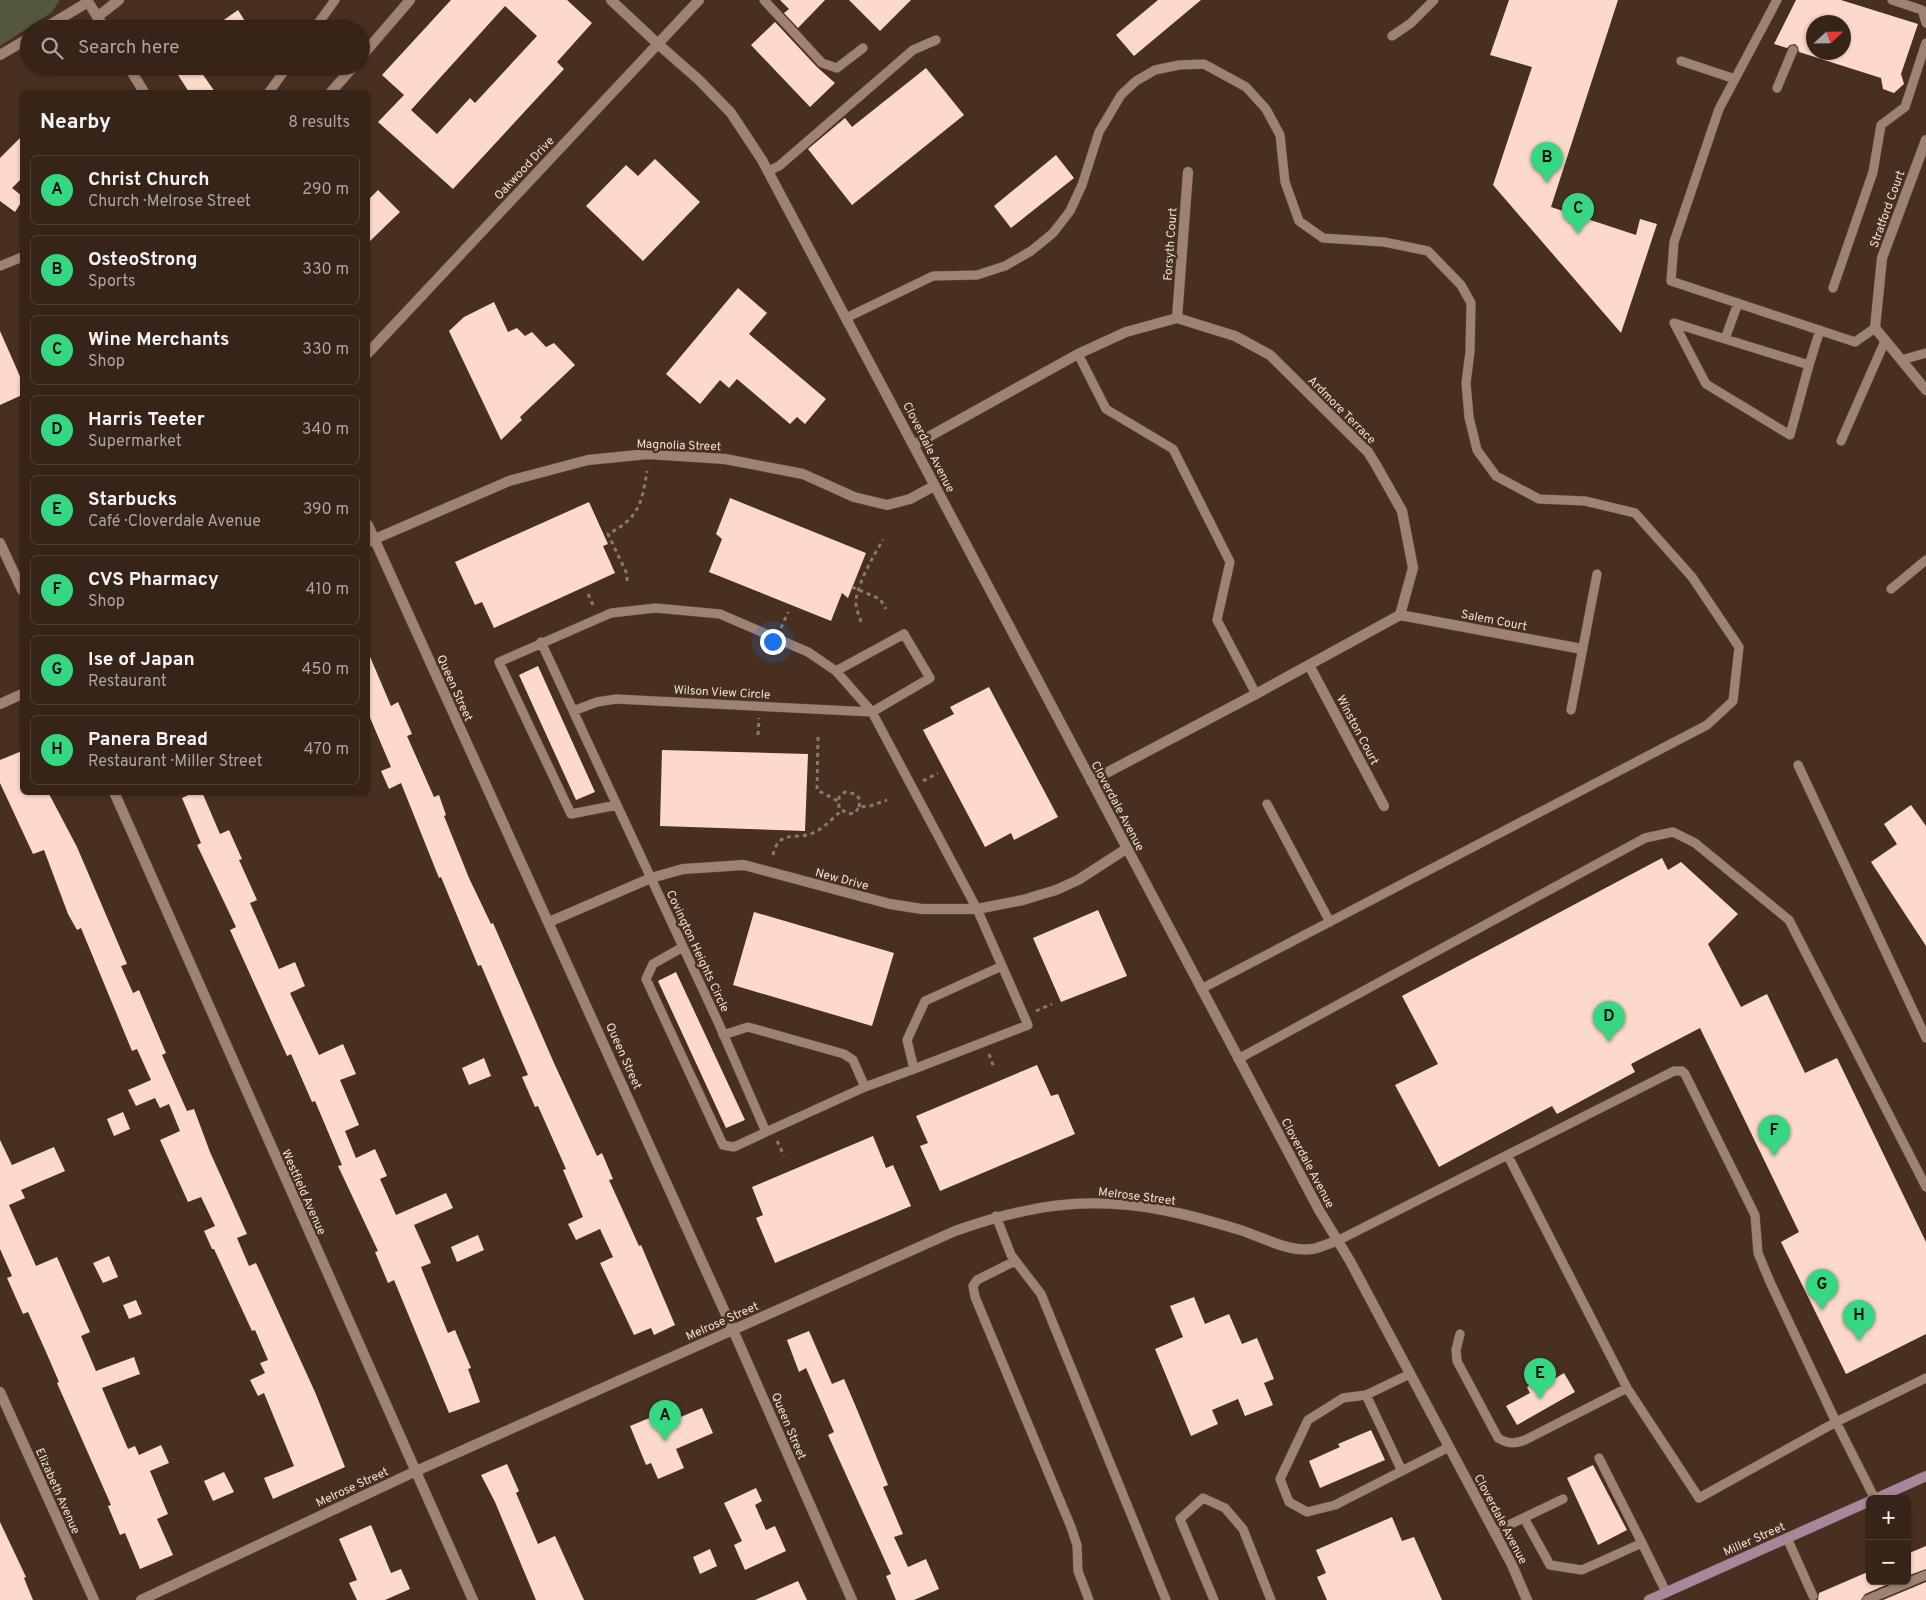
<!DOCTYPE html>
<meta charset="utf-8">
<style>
:root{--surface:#362418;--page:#3d2c21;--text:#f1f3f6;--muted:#aaa4a2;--line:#504137;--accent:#35d881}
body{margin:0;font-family:Overpass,sans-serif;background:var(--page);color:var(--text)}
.controls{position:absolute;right:15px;bottom:15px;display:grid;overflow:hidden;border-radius:8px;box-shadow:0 1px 4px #0004}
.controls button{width:45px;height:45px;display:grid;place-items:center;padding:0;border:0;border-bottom:1px solid var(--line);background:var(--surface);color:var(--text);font:25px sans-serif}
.compass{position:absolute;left:1806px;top:15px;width:45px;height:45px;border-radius:50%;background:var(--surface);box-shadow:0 1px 4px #0004;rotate:68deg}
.you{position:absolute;left:772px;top:641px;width:18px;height:18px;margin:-12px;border:4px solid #fff;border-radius:50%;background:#1a73e8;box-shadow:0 0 0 8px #1a73e833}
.badge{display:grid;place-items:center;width:32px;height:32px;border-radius:50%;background:var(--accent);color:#111;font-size:16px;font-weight:700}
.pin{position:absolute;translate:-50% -41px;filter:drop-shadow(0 1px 2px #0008)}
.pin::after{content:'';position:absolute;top:26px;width:18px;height:15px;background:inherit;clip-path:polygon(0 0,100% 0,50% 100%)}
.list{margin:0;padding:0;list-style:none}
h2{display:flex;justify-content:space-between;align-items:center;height:65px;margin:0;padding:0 20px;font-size:21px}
h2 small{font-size:16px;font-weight:400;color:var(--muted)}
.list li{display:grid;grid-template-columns:32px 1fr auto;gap:15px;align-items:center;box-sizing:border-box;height:70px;margin:0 10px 10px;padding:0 10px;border:1px solid var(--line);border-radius:8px}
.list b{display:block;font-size:19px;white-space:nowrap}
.list p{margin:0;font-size:16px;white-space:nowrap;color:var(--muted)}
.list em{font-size:16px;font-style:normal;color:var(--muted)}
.icon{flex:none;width:28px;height:28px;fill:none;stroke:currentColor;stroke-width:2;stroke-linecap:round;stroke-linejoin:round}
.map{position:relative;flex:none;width:1926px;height:1600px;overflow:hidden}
.search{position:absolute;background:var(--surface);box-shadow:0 1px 4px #0004;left:20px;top:20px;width:350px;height:55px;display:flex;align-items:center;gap:12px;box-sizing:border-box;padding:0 18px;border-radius:28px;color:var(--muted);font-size:19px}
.panel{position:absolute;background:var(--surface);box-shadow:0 1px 4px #0004;left:20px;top:90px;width:350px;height:705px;border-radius:8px}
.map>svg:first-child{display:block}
</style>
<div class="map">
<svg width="1926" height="1600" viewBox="0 0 1926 1600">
<rect width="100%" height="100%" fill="#483020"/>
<path fill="#54573c" d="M0,0H59V1L52,12L0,46Z"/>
<path fill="#fcd9ca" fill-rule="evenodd" d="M451,0H567L592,23L557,62L564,69L453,189L378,122L404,95L382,75ZM505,6L537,36L475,103L470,98L437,134L411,110Z
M780,0H825L798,28L784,13L789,9Z
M849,0H911L880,31Z
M1158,0H1201L1134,56L1116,35Z
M1509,0H1618L1551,207L1636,235L1640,219L1657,224L1621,333L1493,185L1532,67L1490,55Z
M1796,0H1841L1918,24L1901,74L1904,84L1894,93L1883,89L1881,78L1799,52L1798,47L1795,44L1790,45L1787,48L1774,44ZM1814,22H1844V52H1814Z
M238,10L250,29H211Z
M775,22L817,67L835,83L810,107L751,45Z
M191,66H197L215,92H189L178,75Z
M926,68L964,115L852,205L808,149L845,118L852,127Z
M22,136V178L12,188L22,196V201L15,212L0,201V158Z
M1056,155L1074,178L1011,228L994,206Z
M655,159L700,202L643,261L586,206L626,165L638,176Z
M378,190L400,212L368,243V200Z
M738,288L767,313L749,334L826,399L805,424L797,417L790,424L737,379L729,388L720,380L700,404L666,374Z
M494,302L508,332L517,328L525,336L532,332L546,347L554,343L575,365L520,417L522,420L501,440L449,331L464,317Z
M0,331L22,381V395L0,405Z
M730,498L866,553L848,598L842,593L831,621L709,572L722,539L716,534Z
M589,502L608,544L603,546L615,573L494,628L482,602L475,605L455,562Z
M368,652L391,706L398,702L412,734L407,736L434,797L439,795L446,815L444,816L469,878L491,924L493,923L554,1063L597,1156L602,1153L613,1179L609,1180L639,1246L641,1245L675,1325L654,1335L651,1328L634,1335L600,1263L613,1257L600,1229L576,1240L568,1224L583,1217L563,1170L566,1169L538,1106L535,1107L522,1077L528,1075L481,965L478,966L441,877L439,878L401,783L389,789L381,771L391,767L368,713Z
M538,666L595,792L576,800L519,675Z
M989,687L1058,817L1014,840L1011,833L985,847L923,730L954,714L950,707Z
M662,750L808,754L805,831L660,826Z
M22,751V792H48L77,847L127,964L121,966L133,993L139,990L166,1053L162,1055L187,1111L194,1109L210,1152L247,1234L237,1238L249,1266L256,1263L315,1392L345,1467L273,1499L264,1478L294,1466L264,1393L258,1396L250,1380L265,1373L260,1363L268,1360L255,1330L252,1331L214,1249H212L204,1231L215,1226L201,1197L188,1202L160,1140L180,1131L169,1104L160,1108L155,1098L136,1106L128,1090L151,1080L137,1049L132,1051L81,928L77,930L68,914L44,850L33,854L0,783V760Z
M195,792H202L220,834L229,830L242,859L239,860L257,900L250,903L279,969L295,962L305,986L290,993L319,1055L343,1044L356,1074L340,1080L359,1125L345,1131L356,1158L375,1149L387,1176L380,1179L396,1215L446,1193L453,1208L414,1225L431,1263L421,1267L448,1333L455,1330L471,1368L468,1369L480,1402L449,1413L394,1280L388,1283L375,1252L378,1251L338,1166L342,1165L315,1101L312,1102L291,1054L287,1056L230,930L236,927L197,845L201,843L182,798Z
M1911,805L1926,826V946L1871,862L1897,844L1884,824Z
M1662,858L1668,870L1681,862L1738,914L1708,944L1741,1007L1767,994L1805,1073L1837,1058L1926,1242V1334L1846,1374L1781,1242L1799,1232L1700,1028L1631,1064L1635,1072L1557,1114L1552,1106L1439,1167L1395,1085L1438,1064L1402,996Z
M1098,910L1127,976L1061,1002L1033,938Z
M754,912L894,953L872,1026L733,985Z
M676,972L745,1120L726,1128L658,981Z
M484,1058L491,1076L469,1085L462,1068Z
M1037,1065L1051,1096L1058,1094L1075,1134L940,1191L920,1146L928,1143L916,1116Z
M123,1112L130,1129L114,1136L107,1119Z
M873,1136L886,1168L893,1165L911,1206L775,1263L756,1218L763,1215L752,1187Z
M0,1140L12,1165L54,1147L65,1171L21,1190L25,1198L9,1205L36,1266L57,1257L90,1332L81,1336L96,1371L134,1357L140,1374L102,1388L128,1449L135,1446L139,1455L161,1445L169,1463L150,1471L168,1514L157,1519L173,1555L140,1569L125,1533L120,1535L108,1506L111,1505L57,1383L59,1382L46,1352L28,1312L23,1314L7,1278L12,1276L0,1249Z
M478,1235L484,1250L457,1262L451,1247Z
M109,1256L118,1277L103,1283L93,1263Z
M1194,1297L1205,1324L1229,1314L1242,1344L1257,1338L1274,1379L1264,1383L1273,1405L1245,1416L1238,1399L1212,1410L1218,1424L1191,1436L1155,1349L1183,1337L1170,1306Z
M136,1300L142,1314L129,1319L123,1305Z
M809,1331L832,1384L844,1379L856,1407L888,1485L883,1487L903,1534L894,1537L908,1567L926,1559L939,1589L914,1600H896L886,1576L891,1574L828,1435L834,1432L806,1368L799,1372L787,1340Z
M1564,1373L1575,1392L1517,1425L1506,1406L1530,1393L1527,1387L1548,1375L1551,1381Z
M702,1408L713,1433L676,1449L684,1468L658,1479L651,1463L646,1465L630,1426L659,1414L664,1424Z
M1371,1430L1385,1460L1320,1488L1309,1461L1340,1447L1338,1444Z
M507,1464L519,1491L516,1493L538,1544L555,1536L584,1600H536L495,1502L481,1475Z
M1593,1465L1627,1530L1598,1545L1567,1478Z
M224,1472L234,1492L213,1501L204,1481Z
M756,1488L762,1501L755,1505L766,1530L775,1526L786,1551L745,1570L734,1545L742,1541L724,1503Z
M1392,1517L1402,1541L1414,1537L1442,1600H1327L1317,1577L1326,1573L1316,1550Z
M0,1522L26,1577L24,1578L33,1600H0Z
M371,1525L391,1573L401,1569L410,1589L385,1600H357L349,1583L357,1580L339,1539Z
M1926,1546V1569L1907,1576V1554Z
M710,1549L717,1566L700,1574L693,1557Z
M1870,1571V1581H1895L1865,1594L1861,1600H1818L1819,1593Z
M798,1581L807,1600H755Z
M1926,1582V1600H1883Z"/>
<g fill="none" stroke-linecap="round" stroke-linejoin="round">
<defs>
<path id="service" d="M764,0L822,63L837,68L863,48
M1777,0L1719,109L1674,242L1671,281L1855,342L1875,328
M1892,0L1922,10L1926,23
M314,29L335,0
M1392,36L1411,23L1434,0
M1681,61L1735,79
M1777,88L1793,50
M269,92L288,66
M768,171L779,166L913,50L936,40
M0,266L22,257
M1833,288L1873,172L1881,125L1905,107L1926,43
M1738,303L1725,339L1809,365L1820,330
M846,318L933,276L977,275L1005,266L1031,251L1053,233L1070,211L1082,185L1099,132L1121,95L1136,81L1155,70L1179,65L1204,64L1246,87L1266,109L1280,135L1285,182L1299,221L1323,238L1384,242L1428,251L1461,285L1471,303L1470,352L1466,383L1469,417L1477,450L1496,476L1539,499L1585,501L1635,513L1692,577L1739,647L1733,701L1707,725L1201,989
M1725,339L1674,323L1706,384L1790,435L1809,365
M1078,354L1106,409L1173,449L1230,562L1217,620L1256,694
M1901,360L1926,353
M1841,441L1885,341
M1891,589L1926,560
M541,642L718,1022L766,1132L865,1087L914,1069
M1571,710L1597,574
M573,711L597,702L616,699L872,712L930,678L904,634L836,671
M1798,765L1926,1038
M1267,804L1330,922
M617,805L571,814L499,662L611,613L656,608L720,614L808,652L836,671L872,712L977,909L1028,1025L914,1069L907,1040L925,1001L1002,966
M683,947L653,964L646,979L723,1145L734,1147L766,1132
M723,1035L748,1027L844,1054L853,1060L865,1087
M1238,1059L1645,838L1673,832L1695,843L1789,920L1926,1187
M1508,1156L1627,1388L1699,1498L1836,1422L1926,1378
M996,1216L1011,1255L1041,1294L1166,1600
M1337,1241L1674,1071H1682L1685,1074L1755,1215L1758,1253L1770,1282L1836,1422L1875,1499
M1015,1261L977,1280L973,1286L975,1297L1071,1527L1077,1545L1078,1571L1089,1600
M1460,1334L1456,1350L1457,1361L1498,1438C1508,1444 1514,1444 1525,1440L1627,1388
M1410,1374L1366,1395L1343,1398L1308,1420L1280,1479L1289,1502L1307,1512L1335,1505L1449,1447
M1366,1395L1402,1471
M1524,1518L1550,1565L1582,1570L1642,1543L1599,1458
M1494,1532L1563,1499
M1787,1538L1813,1596
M1642,1543L1666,1592
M1214,1600L1180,1519L1203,1498L1225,1508L1243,1529L1271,1600
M1867,1600L1926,1575"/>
<path id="minor" d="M611,0L658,44
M97,17L119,0
M43,29L88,2
M0,55L29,38
M361,57L410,0
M331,92L354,66
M1926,140L1882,258L1875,328L1926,390
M1177,318L1188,172
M914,445L1078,354L1126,332L1177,318L1235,336L1270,355L1368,452L1376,465L1402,511L1413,568L1400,615L1256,694L1091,781
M368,542L509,481L588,460L648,454L725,459L803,474L854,497L887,505L910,499L934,486
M0,543L22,590
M1400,615L1582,649
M1309,665L1384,806
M0,704L22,694
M114,792L473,1600
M549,922L651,878L683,869L744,865L890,904L922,909H977L1023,900L1056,890L1078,880L1126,849
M0,1392L94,1600
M141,1600L414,1472L955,1231C1025,1206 1088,1195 1163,1210C1189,1215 1214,1222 1240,1230C1262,1237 1288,1252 1312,1249C1320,1248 1329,1243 1337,1241"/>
<path id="tertiary" d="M87,0L105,29
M658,44L699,80L731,113L762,160L1319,1210L1350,1261L1512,1565L1527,1600
M128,66L144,92
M368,353L699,0
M368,525L733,1330L852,1600"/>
<path id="secondary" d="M1875,1499L1926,1476
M1649,1600L1870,1501"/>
</defs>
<use href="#service" stroke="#5f4c3e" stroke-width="10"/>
<use href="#minor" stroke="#5f4c3e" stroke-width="11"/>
<use href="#tertiary" stroke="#5f4c3e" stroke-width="11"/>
<use href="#secondary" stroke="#5f4c3e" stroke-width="11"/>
<path stroke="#8c786a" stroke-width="3" stroke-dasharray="4 4" stroke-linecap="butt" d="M627,581V574L608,534C639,518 642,503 647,471
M852,587L880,599L886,609
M588,594L594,607
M861,622C859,615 855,607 856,599C859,581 874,555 883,540
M781,628L788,612
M758,735L759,718
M818,737L817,790L838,801
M923,781L938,773
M859,807L860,800L856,794L845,792L839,797V808L848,814L855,813L859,807L870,806L887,800
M773,855C779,828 796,841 813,833C824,828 832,819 841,811
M1036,1011L1052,1004
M989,1054L994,1068
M777,1141L784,1156"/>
<use href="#service" stroke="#9f8370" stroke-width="9"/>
<use href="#minor" stroke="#9f8370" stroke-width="10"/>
<use href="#tertiary" stroke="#9f8370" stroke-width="10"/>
<use href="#secondary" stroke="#ab8599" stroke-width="10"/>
</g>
<g text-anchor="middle" stroke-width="5" stroke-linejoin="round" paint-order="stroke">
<g font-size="12" fill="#efe0d6" stroke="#483020">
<text transform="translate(524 168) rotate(-47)" y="4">Oakwood Drive</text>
<text transform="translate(1887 209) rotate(-70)" y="4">Stratford Court</text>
<text transform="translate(1170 244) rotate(-86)" y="4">Forsyth Court</text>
<text transform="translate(1342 410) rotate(45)" y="4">Ardmore Terrace</text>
<text transform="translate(679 445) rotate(2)" y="4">Magnolia Street</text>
<text transform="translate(929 447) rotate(63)" y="4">Cloverdale Avenue</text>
<text transform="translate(1494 620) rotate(11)" y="4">Salem Court</text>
<text transform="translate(455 688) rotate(66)" y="4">Queen Street</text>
<text transform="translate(722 692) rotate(3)" y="4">Wilson View Circle</text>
<text transform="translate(1358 730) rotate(62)" y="4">Winston Court</text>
<text transform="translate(1118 806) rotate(62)" y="4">Cloverdale Avenue</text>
<text transform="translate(842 879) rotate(15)" y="4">New Drive</text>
<text transform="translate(698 951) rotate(65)" y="4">Covington Heights Circle</text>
<text transform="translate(624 1056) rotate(66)" y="4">Queen Street</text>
<text transform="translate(1308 1163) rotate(62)" y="4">Cloverdale Avenue</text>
<text transform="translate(304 1192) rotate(66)" y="4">Westfield Avenue</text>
<text transform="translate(1137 1196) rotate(7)" y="4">Melrose Street</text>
<text transform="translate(722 1321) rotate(-24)" y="4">Melrose Street</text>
<text transform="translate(789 1426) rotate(67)" y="4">Queen Street</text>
<text transform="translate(352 1487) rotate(-25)" y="4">Melrose Street</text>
<text transform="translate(58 1491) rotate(66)" y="4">Elizabeth Avenue</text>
<text transform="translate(1501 1519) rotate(62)" y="4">Cloverdale Avenue</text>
<text transform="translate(1754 1539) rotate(-24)" y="4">Miller Street</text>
</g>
</g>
</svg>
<div class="controls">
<button>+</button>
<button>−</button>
</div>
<svg class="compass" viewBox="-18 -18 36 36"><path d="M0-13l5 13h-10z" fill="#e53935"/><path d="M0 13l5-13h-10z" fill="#aaa4a2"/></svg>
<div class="you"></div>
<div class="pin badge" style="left:665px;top:1441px">A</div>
<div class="pin badge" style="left:1547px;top:183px">B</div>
<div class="pin badge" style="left:1578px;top:234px">C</div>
<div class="pin badge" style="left:1609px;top:1042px">D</div>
<div class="pin badge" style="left:1540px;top:1399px">E</div>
<div class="pin badge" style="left:1774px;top:1156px">F</div>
<div class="pin badge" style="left:1822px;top:1310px">G</div>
<div class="pin badge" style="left:1859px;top:1341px">H</div>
<div class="search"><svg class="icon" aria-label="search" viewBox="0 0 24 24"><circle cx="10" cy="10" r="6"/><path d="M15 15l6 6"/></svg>Search here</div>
<section class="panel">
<h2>Nearby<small>8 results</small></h2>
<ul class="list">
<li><span class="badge">A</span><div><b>Christ Church</b><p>Church · Melrose Street</p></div><em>290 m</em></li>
<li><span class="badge">B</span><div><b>OsteoStrong</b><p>Sports</p></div><em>330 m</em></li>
<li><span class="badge">C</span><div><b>Wine Merchants</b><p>Shop</p></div><em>330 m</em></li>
<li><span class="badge">D</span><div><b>Harris Teeter</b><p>Supermarket</p></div><em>340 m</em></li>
<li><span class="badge">E</span><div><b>Starbucks</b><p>Café · Cloverdale Avenue</p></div><em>390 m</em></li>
<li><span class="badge">F</span><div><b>CVS Pharmacy</b><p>Shop</p></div><em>410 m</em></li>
<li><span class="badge">G</span><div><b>Ise of Japan</b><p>Restaurant</p></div><em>450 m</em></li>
<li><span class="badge">H</span><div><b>Panera Bread</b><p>Restaurant · Miller Street</p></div><em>470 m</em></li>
</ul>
</section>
</div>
